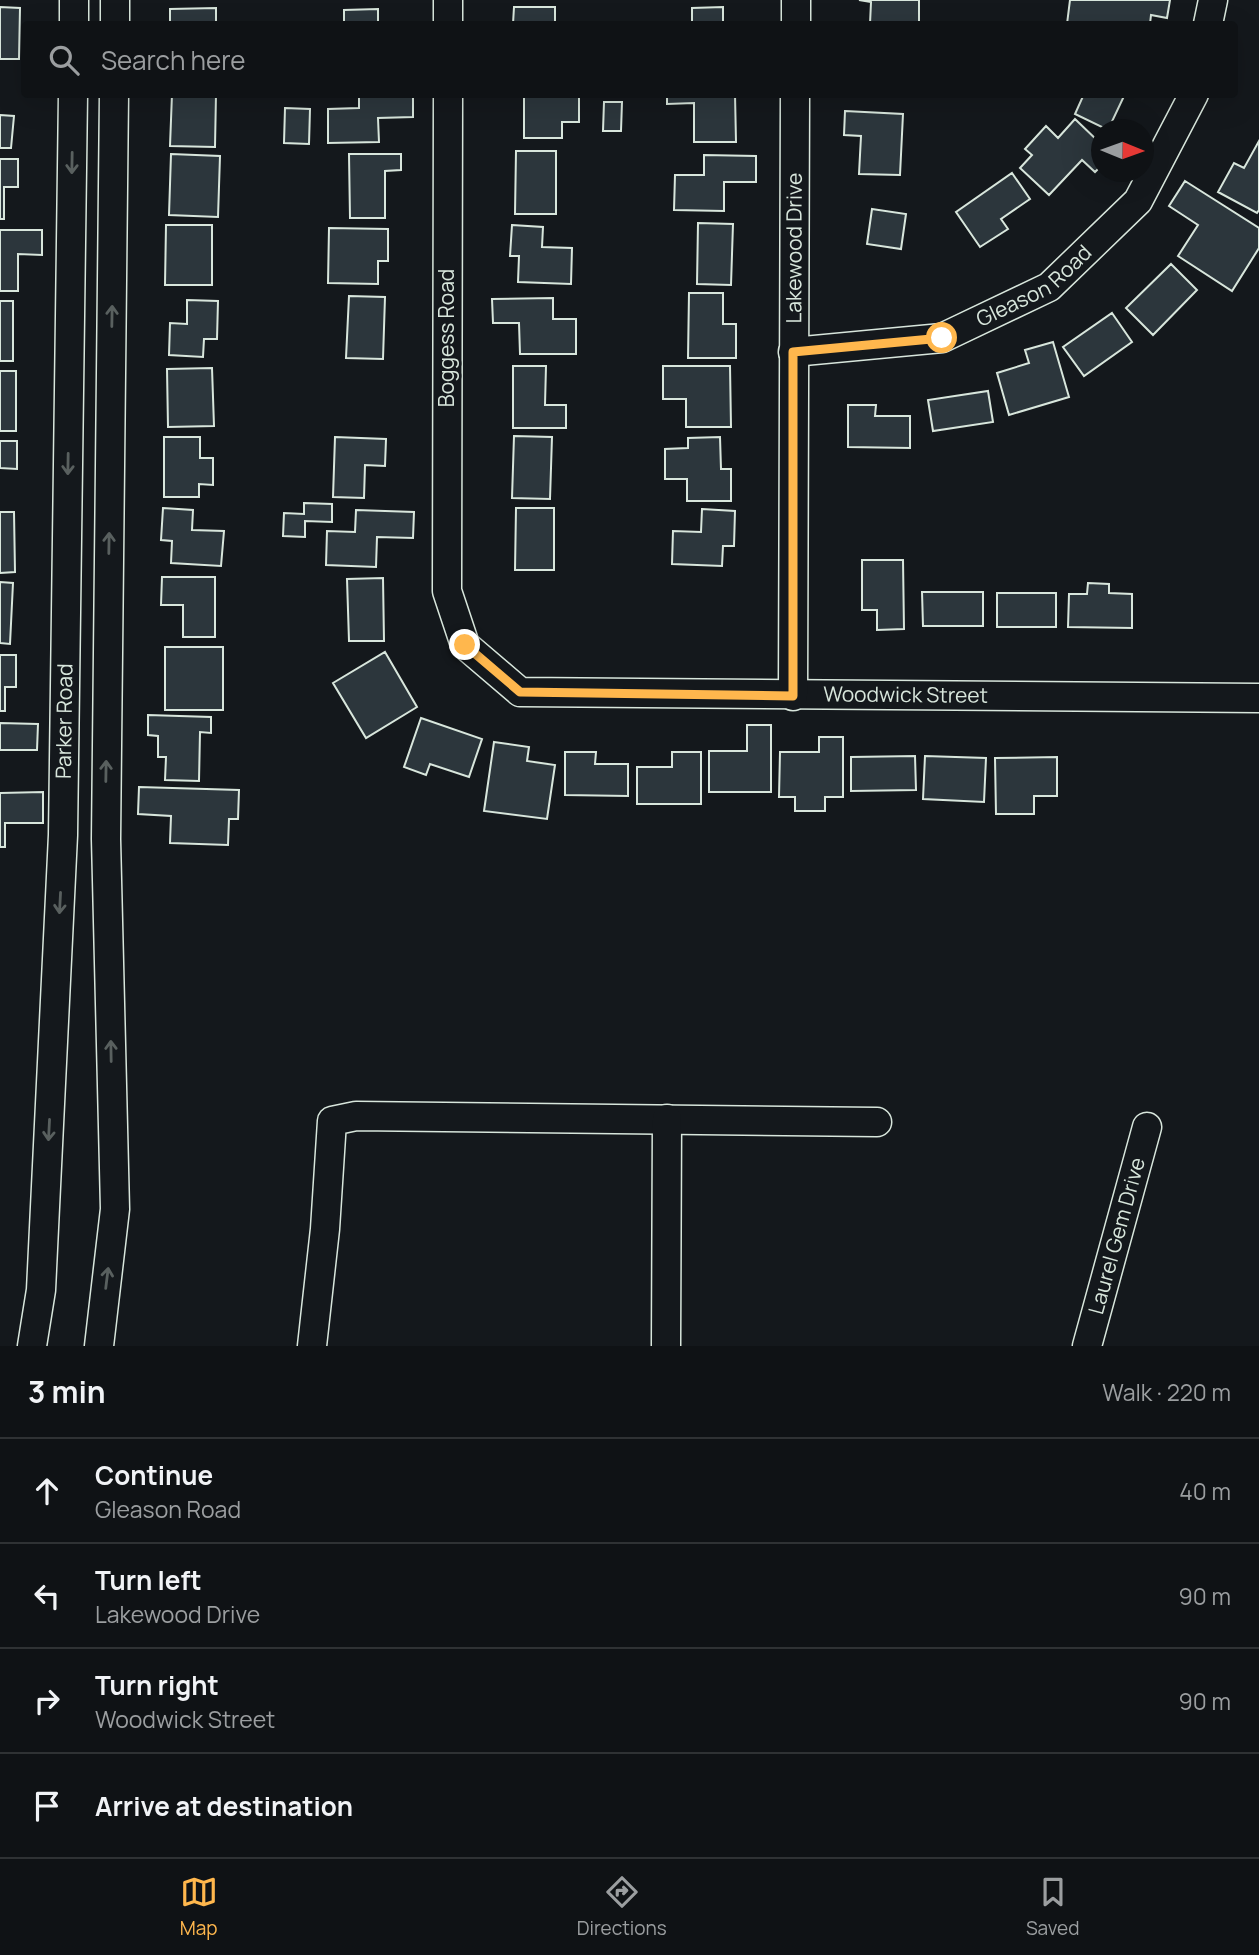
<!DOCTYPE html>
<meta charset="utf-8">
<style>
:root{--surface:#0f1215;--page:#181b1e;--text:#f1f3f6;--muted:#9b9ea0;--line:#2f3234;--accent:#ffb74d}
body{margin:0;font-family:Manrope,sans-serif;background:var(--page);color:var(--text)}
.compass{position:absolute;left:1091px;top:119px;width:63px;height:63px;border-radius:50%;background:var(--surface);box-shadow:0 7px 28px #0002;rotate:91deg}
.stop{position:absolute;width:21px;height:21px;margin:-16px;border:5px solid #ffb74d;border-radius:50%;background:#fff}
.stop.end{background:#ffb74d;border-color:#fff;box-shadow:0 2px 7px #0008}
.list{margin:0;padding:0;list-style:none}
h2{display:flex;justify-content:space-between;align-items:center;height:91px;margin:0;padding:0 28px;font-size:30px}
h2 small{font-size:23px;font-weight:400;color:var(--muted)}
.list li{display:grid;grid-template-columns:46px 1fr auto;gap:21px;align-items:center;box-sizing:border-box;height:105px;padding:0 28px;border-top:2px solid var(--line)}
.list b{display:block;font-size:26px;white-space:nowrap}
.list p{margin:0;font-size:23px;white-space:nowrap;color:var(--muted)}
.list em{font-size:23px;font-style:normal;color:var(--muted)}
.icon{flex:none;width:38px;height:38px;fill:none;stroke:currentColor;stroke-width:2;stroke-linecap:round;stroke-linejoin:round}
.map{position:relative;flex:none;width:1259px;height:1346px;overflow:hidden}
.search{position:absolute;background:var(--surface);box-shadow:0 7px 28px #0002;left:21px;right:21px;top:21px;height:77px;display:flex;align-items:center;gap:18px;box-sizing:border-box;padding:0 24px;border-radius:7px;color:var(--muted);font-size:26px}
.sheet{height:511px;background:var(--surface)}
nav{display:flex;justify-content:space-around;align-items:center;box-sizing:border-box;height:98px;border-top:2px solid var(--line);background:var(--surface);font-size:19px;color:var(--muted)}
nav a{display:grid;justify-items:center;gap:4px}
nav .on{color:var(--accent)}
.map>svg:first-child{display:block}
</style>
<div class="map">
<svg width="1259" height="1346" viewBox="0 0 1259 1346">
<rect width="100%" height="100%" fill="#14181c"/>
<path fill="#2c363c" stroke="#d8e6dc" stroke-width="2" d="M859,0H919V24H870L871,2Z
M1070,0H1170L1167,18L1151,15L1150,24H1067Z
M0,7L20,8L19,59H0Z
M514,7H555V24H513Z
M723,7V24H692V8Z
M216,8V24H170V9Z
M378,9V24H344V10Z
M172,94H216L215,147L170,146Z
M359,94H413V117L378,118L379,142L328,143V109L359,108Z
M524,94H579V122H562V138H524Z
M667,94H735L736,142H694V103L667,104Z
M1084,94H1125L1108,130L1075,114Z
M604,102H622L621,131H603Z
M285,108L310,109L309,144L284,143Z
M845,111L903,114L900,175L859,174L861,136L844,135Z
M0,115L14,116L11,148H0Z
M1075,119L1102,145V165L1095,172L1082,160L1049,195L1020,168L1032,155L1025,149L1046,126L1058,138Z
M1259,141V210L1257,213L1218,192L1234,163L1244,168Z
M516,151H556V214H515Z
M171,154L220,156L218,217L169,215Z
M349,154H401V170L385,171V218H350Z
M704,155L756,156V182H724V211L674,210L675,175H704Z
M0,159H18V187H4V219H0Z
M1012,173L1030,199L1001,219L1008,229L980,247L956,212Z
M1185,181L1259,228V248L1232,291L1178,256L1198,225L1169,206Z
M872,209L906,214L901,249L867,244Z
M698,223L733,224L731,285L697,284Z
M166,225H212V285H165Z
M512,225L543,227L542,247L572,248L571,284L518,282L519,256H510Z
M329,228L388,229V261H378V284L328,283Z
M0,230H42V255L18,254V291H0Z
M1171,264L1197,290L1153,335L1126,308Z
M689,293H723V324H736V358H688Z
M349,296L385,297L383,359L346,358Z
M553,298V319H576V354H520L519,323H493L492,299Z
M187,300L218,301L217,339H204L203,357L169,355L170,323L187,324Z
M0,301H13V361H0Z
M1112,313L1132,342L1084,376L1063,347Z
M1053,342L1069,397L1009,415L997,373L1029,363L1025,350Z
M513,366H546L545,405H566V428H513Z
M663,366H730L731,427H686V399H663Z
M212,368L214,426L168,427L167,369Z
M0,371H16V431H0Z
M988,391L993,422L933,431L928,400Z
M848,405H876L875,416H910V448L848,447Z
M514,436L552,437L550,499L512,498Z
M164,437H200V458H213V485L199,484V497H164Z
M335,437L386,439L385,466L365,465L364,498L333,497Z
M720,437L721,469H731V501H687V479H665V449L688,448V438Z
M0,441H17V469L0,468Z
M304,503L332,504V522L305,521V537L283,536L284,513L304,514Z
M163,508L193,510L192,530L224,531L221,566L171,563L172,541L161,540Z
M516,508H554V570H515Z
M702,509L735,511L734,546H723L722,566L672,564L673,531L701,532Z
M356,510L414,512L413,538L377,537L376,567L326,565L327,531L355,532Z
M0,512H14L15,572L0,573Z
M862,560H903L904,629L877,630V610H862Z
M162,577H215V637H183V605H161Z
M383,578L384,641H349L347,579Z
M0,582L13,583L10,644L0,643Z
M1088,583L1109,584V593L1132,594V628L1068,627L1069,594H1087Z
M922,592H983V626H923Z
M997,593H1056V627H997Z
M165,647H223V710H165Z
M385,652L417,707L366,738L333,683Z
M0,655H16V687H5V711H0Z
M148,715L211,717V733L200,732L199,781L165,780L166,757H158V736L148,735Z
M421,718L482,739L469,777L430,764L426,775L404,767Z
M0,723L38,724L37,750H0Z
M747,725H771V792H709V751H747Z
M819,737H843V797H825V811H795V797H779L780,752H819Z
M494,742L529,747L527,761L555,765L547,819L484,811Z
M565,752H596L595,764H628V796L565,795Z
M672,752H701V804H637V767H672Z
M915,756L916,790L851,791V757Z
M925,756L986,758L984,802L923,799Z
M1057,757V796H1034V814H996L995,758Z
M139,787L239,790L238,819H229L228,845L170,843L171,816L138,814Z
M43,792V823H5V847H0V793Z"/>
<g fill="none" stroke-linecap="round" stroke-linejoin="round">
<defs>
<g id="minor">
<path d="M74,24V0"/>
<path d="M115,24V0"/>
<path d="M448,24V0"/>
<path d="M796,24V0"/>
<path d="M1208,24L1213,0"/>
<path id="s1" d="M448,94L447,591L465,645L520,692L1259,698"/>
<path id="s2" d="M793,352L942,338L1049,287L1138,201L1194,94"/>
<path id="s3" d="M793,696L795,94"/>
<path id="s4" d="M32,1346L41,1290L63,835L73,94"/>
<path d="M99,1346L115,1209L106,839L114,94"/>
<path d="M312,1346L325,1229L332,1121L356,1116L877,1122"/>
<path d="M666,1346L667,1119"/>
<path id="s5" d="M1087,1346L1147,1127"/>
</g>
</defs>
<use href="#minor" stroke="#d8e6dc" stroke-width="31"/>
<use href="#minor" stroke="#14181c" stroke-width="28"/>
</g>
<defs><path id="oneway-shaft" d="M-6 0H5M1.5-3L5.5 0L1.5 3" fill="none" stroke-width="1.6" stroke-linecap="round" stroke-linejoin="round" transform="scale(1.75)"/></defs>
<g stroke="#59605f">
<use href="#oneway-shaft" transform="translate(72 163) rotate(91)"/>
<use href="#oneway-shaft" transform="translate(112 316) rotate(-89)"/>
<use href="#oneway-shaft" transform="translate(68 464) rotate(91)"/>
<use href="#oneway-shaft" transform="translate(109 543) rotate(-89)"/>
<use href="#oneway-shaft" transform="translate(106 771) rotate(-89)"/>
<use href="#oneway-shaft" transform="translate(60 903) rotate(93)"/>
<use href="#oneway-shaft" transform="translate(111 1051) rotate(-91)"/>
<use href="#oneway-shaft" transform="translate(49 1130) rotate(93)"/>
<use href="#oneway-shaft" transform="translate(107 1278) rotate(-83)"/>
</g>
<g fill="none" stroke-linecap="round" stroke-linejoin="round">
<path stroke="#ffb74d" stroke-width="9" d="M465,645L520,692L793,696V352L942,338"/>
</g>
<g text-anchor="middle" stroke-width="5" stroke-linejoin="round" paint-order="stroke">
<g font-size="21" fill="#d8e6dc" stroke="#14181c">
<text dy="7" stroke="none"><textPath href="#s3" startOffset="448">Lakewood Drive</textPath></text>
<text dy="7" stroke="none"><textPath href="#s2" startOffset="256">Gleason Road</textPath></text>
<text transform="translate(447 338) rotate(-90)" y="7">Boggess Road</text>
<text dy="7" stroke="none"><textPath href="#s1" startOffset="1012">Woodwick Street</textPath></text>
<text dy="7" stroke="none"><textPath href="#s4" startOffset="626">Parker Road</textPath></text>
<text dy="7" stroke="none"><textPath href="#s5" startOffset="114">Laurel Gem Drive</textPath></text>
</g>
</g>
</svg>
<svg class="compass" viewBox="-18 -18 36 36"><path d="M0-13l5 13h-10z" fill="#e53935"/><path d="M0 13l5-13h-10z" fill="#9b9ea0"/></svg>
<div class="stop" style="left:942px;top:338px"></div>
<div class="stop end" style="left:465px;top:645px"></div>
<div class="search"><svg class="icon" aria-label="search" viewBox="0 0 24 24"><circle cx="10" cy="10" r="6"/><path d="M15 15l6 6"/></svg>Search here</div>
</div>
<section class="sheet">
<h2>3 min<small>Walk · 220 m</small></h2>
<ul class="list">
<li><svg class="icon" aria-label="ahead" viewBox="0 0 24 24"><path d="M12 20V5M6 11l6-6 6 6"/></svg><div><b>Continue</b><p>Gleason Road</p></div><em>40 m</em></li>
<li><svg class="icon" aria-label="left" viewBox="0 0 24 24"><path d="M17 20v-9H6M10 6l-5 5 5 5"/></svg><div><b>Turn left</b><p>Lakewood Drive</p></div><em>90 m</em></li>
<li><svg class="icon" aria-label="right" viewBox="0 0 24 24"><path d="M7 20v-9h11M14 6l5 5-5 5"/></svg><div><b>Turn right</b><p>Woodwick Street</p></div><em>90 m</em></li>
<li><svg class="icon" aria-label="arrive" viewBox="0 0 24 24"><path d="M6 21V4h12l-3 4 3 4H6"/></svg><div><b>Arrive at destination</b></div></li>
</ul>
</section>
<nav>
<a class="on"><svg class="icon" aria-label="map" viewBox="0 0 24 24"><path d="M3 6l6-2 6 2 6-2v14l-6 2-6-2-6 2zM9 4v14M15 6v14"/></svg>Map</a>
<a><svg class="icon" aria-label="directions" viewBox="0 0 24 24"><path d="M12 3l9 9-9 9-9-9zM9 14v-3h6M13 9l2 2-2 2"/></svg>Directions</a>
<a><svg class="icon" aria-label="saved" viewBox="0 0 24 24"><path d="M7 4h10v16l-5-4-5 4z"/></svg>Saved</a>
</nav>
